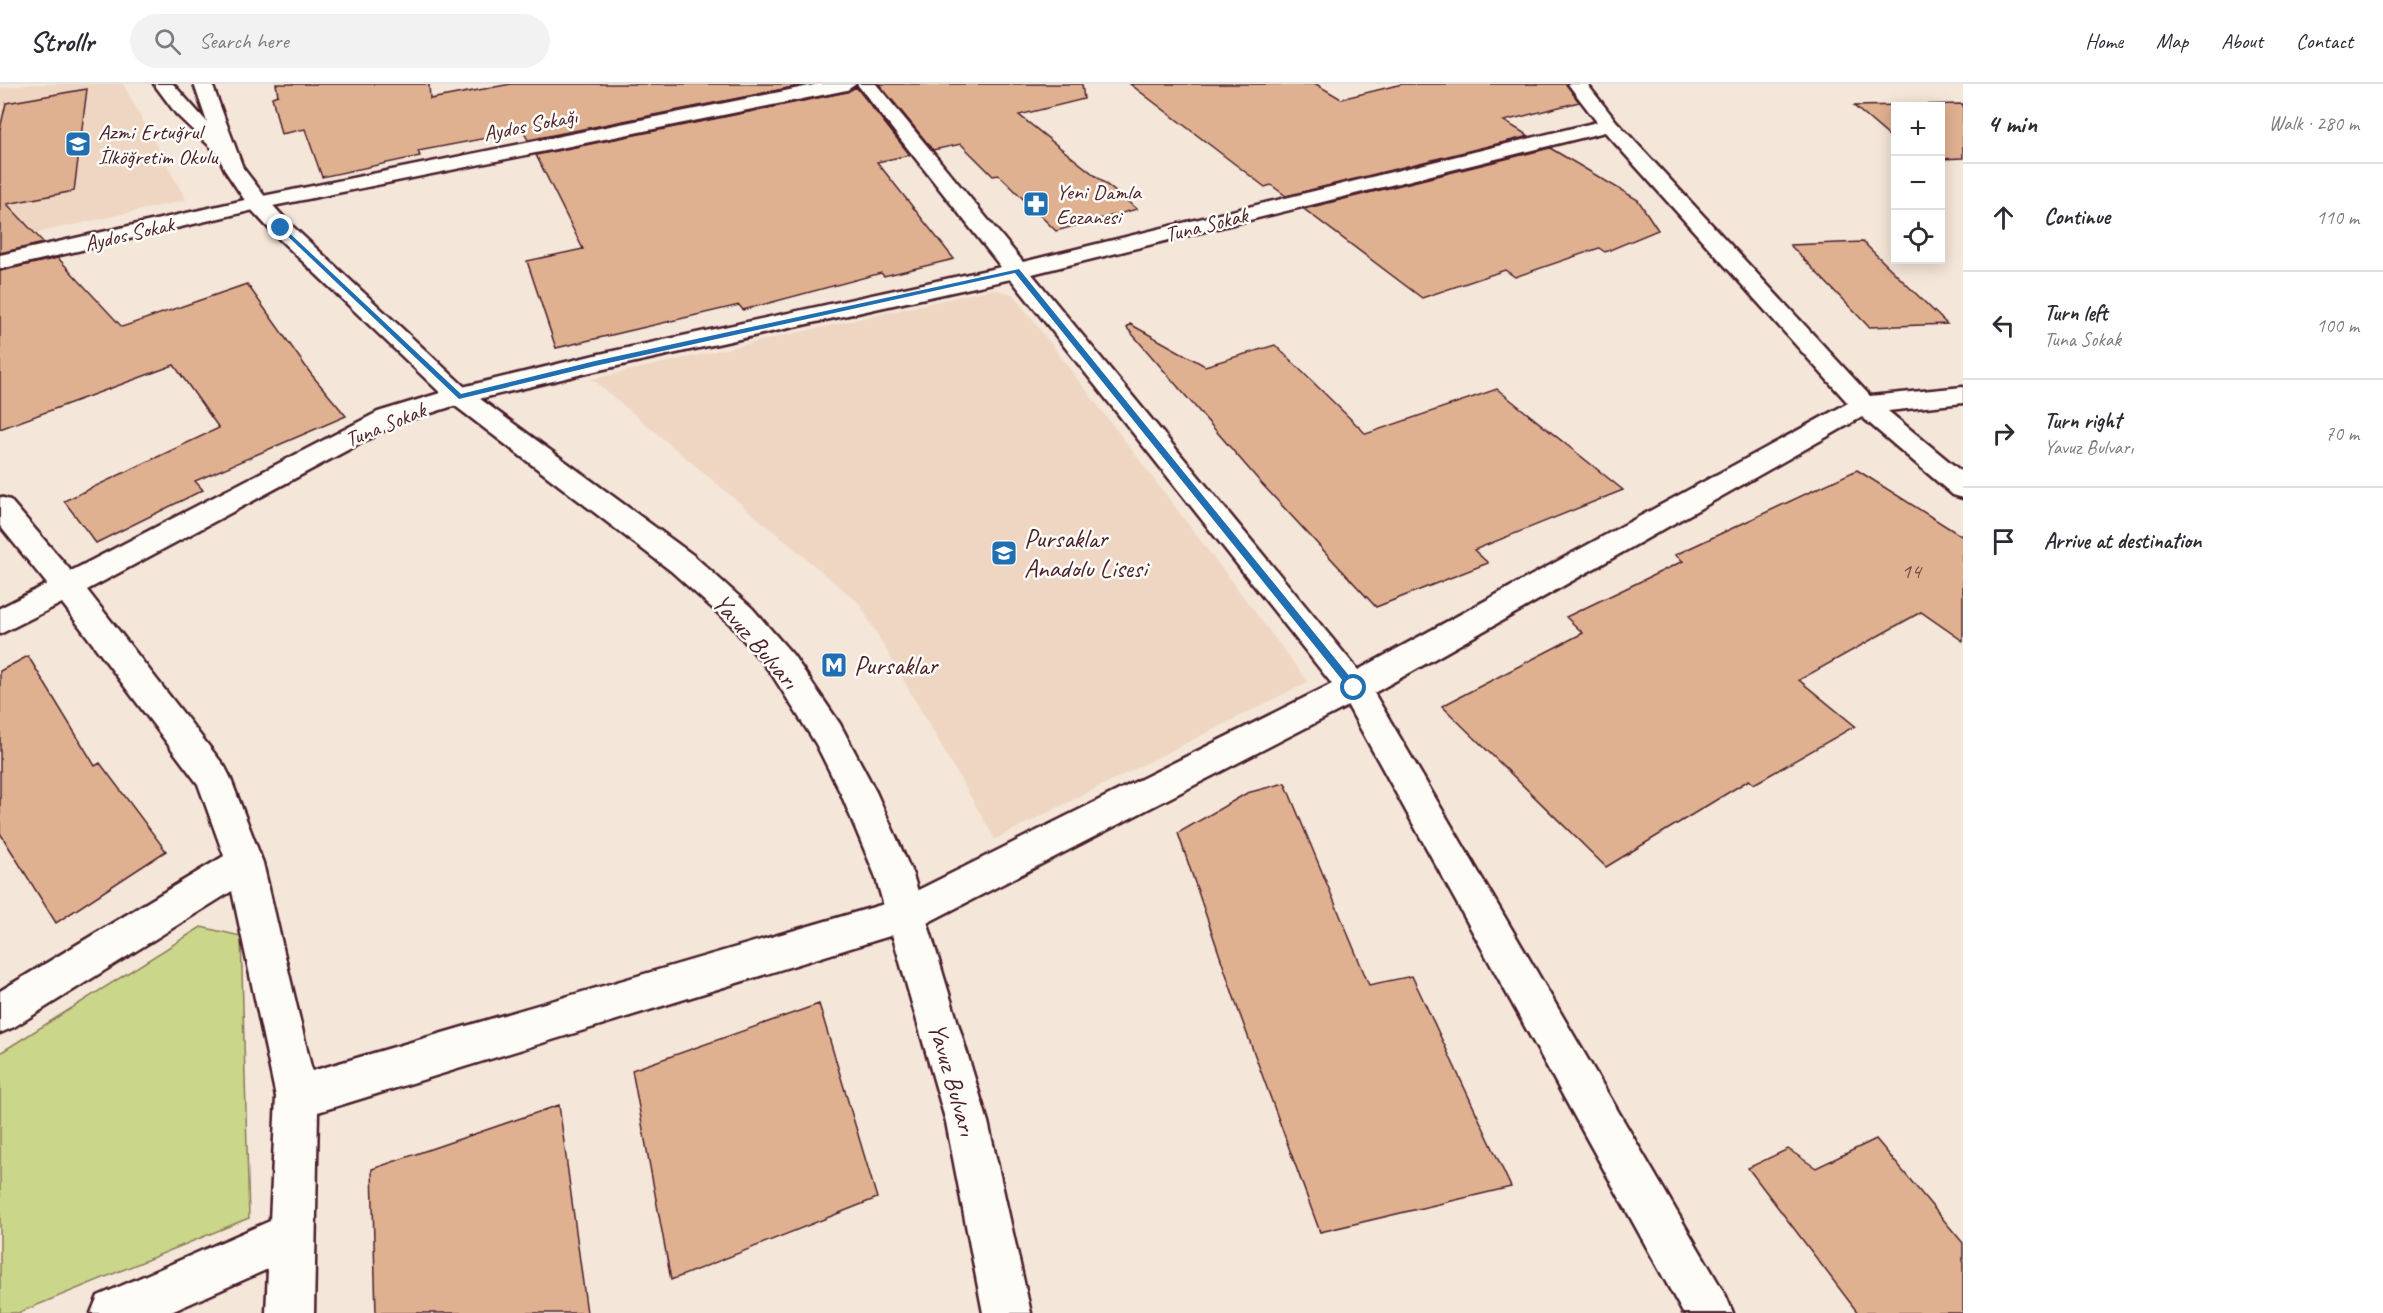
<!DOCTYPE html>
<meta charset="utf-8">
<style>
:root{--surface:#fff;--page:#f2f2f3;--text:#2b2b33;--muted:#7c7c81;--line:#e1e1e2}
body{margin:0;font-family:Caveat,sans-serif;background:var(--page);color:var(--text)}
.controls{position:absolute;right:18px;top:18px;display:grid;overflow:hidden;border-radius:0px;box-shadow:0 3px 15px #0003}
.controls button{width:54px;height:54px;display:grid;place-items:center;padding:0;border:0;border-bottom:2px solid var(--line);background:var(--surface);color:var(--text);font:30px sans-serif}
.stop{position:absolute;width:18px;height:18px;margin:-14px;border:4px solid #1f6fb2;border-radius:50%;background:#fff}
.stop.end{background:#1f6fb2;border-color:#fff;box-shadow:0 2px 6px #0008}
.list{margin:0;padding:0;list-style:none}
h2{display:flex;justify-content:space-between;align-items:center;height:78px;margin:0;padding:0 24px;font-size:26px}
h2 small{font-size:20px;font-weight:400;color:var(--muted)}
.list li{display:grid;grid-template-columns:39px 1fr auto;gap:18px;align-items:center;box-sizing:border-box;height:108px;padding:0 24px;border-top:2px solid var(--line)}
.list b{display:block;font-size:22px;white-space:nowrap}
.list p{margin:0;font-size:20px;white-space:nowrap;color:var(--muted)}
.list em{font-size:20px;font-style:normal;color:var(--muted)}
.icon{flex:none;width:33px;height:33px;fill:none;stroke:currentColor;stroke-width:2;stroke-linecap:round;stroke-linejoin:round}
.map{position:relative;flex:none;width:1963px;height:1229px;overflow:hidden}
header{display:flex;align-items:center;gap:36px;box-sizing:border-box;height:84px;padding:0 30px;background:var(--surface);border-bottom:2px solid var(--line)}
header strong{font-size:28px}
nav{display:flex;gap:33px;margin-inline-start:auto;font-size:21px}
.search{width:420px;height:54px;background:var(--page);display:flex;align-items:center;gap:15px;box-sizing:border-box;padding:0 21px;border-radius:33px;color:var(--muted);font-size:22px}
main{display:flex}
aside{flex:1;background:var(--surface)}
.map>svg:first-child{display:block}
</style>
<header>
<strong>Strollr</strong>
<div class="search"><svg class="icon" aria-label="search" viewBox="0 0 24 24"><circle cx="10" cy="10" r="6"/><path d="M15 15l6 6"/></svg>Search here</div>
<nav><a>Home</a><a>Map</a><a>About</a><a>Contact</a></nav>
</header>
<main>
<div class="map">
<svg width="1963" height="1229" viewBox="0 0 1963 1229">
<rect width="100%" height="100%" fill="#f4e6d8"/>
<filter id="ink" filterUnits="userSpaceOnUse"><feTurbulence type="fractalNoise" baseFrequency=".0167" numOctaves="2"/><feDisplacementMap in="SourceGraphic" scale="12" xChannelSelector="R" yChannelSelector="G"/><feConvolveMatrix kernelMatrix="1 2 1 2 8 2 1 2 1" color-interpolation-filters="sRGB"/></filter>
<g filter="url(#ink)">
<path fill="#eed6c3" d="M34,0H123L186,116L0,157V4Z
M992,205L1013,210L1308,598L995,755L859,519L592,295Z"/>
<path fill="#cad689" stroke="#8a7a5a" stroke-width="1.5" d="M201,843L241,852L249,1134L18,1229H0V969Z"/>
<path fill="#e0b191" stroke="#4a1f2b" stroke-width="1.5" d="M276,0H429L430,15L511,0H808L528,56L523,47L418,67L420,72L322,93L305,45L281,50L272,13L278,11Z
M879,0H1082L1084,15L1019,31L1137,125L1056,147L999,91L993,92L961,60L933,66Z
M1130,0H1316L1341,15L1402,0H1566L1579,18L1504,37L1529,52L1286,112L1271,101L1265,103Z
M856,3L910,71L877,78L954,175L884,192L881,189L743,226L739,221L556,264L527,177L583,165L536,71L847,8Z
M87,5L74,107L7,120L44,159L0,169V45L6,19Z
M1963,20V74L1941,75V22H1896V58L1854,22Z
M1550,64L1638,116L1658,146L1605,168L1599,164L1515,193L1505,186L1422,214L1304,125Z
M1863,158L1947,240L1869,243L1790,161Z
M58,174L122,243L247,200L311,290L346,332L195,397L203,406L96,459L64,417L219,344L174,281L0,345V187Z
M1130,240L1205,282L1275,261L1366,350L1497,305L1623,406L1474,466L1488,479L1376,523L1262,400L1127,244Z
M1857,386L1963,453V557L1921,528L1799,596L1855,642L1754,700L1749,696L1606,783L1442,622L1583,549L1566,533L1683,477L1675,471Z
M28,572L95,682L100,679L166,767L56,839L0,749V587Z
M1285,699L1369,901L1412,892L1511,1103L1320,1148L1239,928L1178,749L1247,709Z
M819,920L877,1114L671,1196L632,986Z
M559,1021L587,1229H376L372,1085Z
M1876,1055L1963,1159V1229H1858L1748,1084L1788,1065L1816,1084Z"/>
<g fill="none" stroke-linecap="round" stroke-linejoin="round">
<defs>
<path id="minor" d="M819,0H856L847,6L258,125L0,185V171L258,113Z
M857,0H876L1023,178L1597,38L1568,0H1587L1616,37L1870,312L1963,303V319L1888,327L1963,389V414L1953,411L1862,333L1374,609L1726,1212L1733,1229H1683L1348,622L919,843L318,1028L314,1229H266L268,1185L169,1229H91L98,1212L270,1137L276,1013L232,807L14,943L0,949V907L224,772L198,700L62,519L0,550V524L47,500L0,442V413L10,416L71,487L378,328L450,306L595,271L1001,183ZM1605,48L1848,319L1358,586L1032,190ZM1011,195L1332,600L898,816L312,987L263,779L230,693L225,683L87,506L396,340L466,318L595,287Z"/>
<path id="tertiary" d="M154,0H173L207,38L194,0H212L243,84L266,114L289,139L468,306L693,471L752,524L793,571L840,640L876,708L913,791L988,1038L1031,1229H983L946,1038L875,791L841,710L816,660L771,589L730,540L671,487L450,318L273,149L250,124L226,88L217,69L177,31Z"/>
</defs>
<use href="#minor" stroke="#4a1f2b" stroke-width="5"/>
<use href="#tertiary" stroke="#4a1f2b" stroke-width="5"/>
<use href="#minor" fill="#fdfcf7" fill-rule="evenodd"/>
<use href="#tertiary" fill="#fdfcf7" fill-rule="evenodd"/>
</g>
</g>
<path fill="#1f6fb2" d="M278,143H283L461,310L595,277L1019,185L1359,604L1358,607H1351L1015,189L595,282L459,315Z"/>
<defs>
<symbol id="school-square" viewBox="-11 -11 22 22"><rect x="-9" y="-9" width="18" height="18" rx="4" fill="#1f6fb2" stroke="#fdfcf7"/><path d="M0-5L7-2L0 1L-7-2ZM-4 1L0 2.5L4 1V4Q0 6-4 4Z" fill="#fff"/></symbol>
<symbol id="pharmacy-square" viewBox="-11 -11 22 22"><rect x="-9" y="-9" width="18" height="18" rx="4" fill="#1f6fb2" stroke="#fdfcf7"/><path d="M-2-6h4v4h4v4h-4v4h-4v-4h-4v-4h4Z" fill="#fff"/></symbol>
<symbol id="metro-square" viewBox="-11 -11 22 22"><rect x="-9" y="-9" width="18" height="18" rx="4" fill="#1f6fb2" stroke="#fdfcf7"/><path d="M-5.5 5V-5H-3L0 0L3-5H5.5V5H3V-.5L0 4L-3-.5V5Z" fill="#fff"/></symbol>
</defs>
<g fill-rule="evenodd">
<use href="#school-square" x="63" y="45" width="30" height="30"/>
<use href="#pharmacy-square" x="1021" y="105" width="30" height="30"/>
<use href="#school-square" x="989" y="454" width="30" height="30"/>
<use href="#metro-square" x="819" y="566" width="30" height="30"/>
</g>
<g text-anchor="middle" stroke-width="5" stroke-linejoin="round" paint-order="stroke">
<g font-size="22" fill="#4a1f2b" stroke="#fdfcf7">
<text transform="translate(530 40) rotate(-11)" y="8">Aydos Sokağı</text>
<text transform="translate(1206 140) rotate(-14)" y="8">Tuna Sokak</text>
<text transform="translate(129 149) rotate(-13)" y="8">Aydos Sokak</text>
<text transform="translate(385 340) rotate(-22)" y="8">Tuna Sokak</text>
</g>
<g font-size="22" fill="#4a1f2b" stroke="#fdfcf7" text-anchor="start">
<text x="98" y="55">Azmi Ertuğrul<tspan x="98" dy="25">İlköğretim Okulu</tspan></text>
<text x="1056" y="115">Yeni Damla<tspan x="1056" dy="25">Eczanesi</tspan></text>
</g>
<g font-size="22" fill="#704444">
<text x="1911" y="494">14</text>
</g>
<g font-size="26" fill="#4a1f2b" stroke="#fdfcf7" text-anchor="start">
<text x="1024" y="463">Pursaklar<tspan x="1024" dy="30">Anadolu Lisesi</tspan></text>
<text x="854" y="590">Pursaklar</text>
</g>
<g font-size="26" fill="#4a1f2b" stroke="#fdfcf7">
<text transform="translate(756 557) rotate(49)" y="9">Yavuz Bulvarı</text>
<text transform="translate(953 995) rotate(74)" y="9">Yavuz Bulvarı</text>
</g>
</g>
</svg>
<div class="controls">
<button>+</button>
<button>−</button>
<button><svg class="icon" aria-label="locate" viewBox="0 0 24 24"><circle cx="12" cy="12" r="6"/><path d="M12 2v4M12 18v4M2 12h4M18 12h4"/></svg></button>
</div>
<div class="stop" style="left:1354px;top:604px"></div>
<div class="stop end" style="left:281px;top:144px"></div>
</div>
<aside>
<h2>4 min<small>Walk · 280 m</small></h2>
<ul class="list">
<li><svg class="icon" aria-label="ahead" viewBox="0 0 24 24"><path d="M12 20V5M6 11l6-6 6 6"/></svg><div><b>Continue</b></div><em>110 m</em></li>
<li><svg class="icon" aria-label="left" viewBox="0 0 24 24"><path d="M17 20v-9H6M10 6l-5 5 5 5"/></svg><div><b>Turn left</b><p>Tuna Sokak</p></div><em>100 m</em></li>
<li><svg class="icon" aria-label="right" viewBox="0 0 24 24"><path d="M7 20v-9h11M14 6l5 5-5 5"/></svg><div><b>Turn right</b><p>Yavuz Bulvarı</p></div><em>70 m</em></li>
<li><svg class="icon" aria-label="arrive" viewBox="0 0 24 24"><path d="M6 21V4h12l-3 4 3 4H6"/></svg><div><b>Arrive at destination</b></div></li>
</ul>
</aside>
</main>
